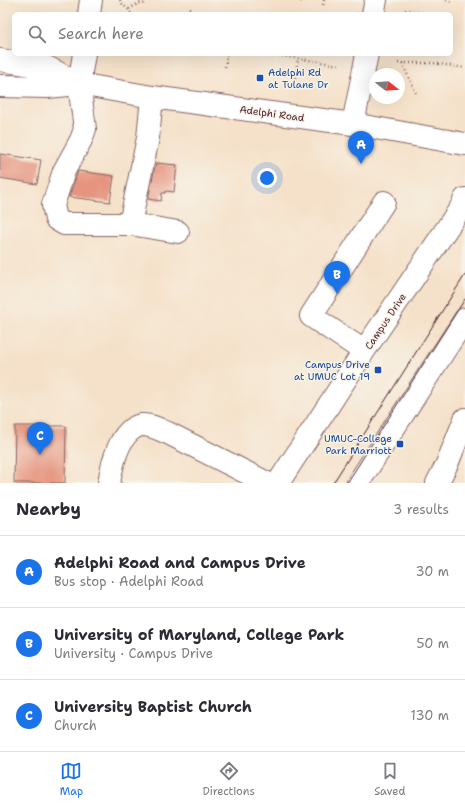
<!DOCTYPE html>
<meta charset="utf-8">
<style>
:root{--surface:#fff;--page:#f2f2f3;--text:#2b2b33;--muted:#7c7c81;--line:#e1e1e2;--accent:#1a73e8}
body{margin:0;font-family:"Shantell Sans",sans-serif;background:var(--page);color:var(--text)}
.compass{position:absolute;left:369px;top:68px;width:36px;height:36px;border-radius:50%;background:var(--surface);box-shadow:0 4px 16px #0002;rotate:107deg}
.you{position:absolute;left:267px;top:178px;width:14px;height:14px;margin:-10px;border:3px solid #fff;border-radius:50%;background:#1a73e8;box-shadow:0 0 0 6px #1a73e833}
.badge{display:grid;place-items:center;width:26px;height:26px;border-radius:50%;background:var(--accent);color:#fff;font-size:13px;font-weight:700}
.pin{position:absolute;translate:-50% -33px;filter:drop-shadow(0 1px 2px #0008)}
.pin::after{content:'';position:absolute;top:21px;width:14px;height:12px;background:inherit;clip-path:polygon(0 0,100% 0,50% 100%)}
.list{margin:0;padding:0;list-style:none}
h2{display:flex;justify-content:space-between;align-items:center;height:52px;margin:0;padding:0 16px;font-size:17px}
h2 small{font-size:13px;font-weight:400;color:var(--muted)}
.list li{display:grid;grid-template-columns:26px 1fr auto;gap:12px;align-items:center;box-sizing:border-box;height:72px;padding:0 16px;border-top:1px solid var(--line)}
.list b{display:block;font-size:15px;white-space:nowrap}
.list p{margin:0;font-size:13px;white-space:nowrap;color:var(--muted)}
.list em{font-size:13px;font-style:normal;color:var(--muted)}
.icon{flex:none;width:22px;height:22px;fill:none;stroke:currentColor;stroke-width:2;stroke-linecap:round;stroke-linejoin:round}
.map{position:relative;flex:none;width:465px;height:483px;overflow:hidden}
.search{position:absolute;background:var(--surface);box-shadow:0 4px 16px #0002;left:12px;right:12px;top:12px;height:44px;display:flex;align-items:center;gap:10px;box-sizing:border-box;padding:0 14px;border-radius:6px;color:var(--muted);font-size:15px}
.sheet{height:268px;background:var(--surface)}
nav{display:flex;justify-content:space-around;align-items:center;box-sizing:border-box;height:56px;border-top:1px solid var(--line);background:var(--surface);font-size:11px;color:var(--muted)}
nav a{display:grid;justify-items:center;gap:2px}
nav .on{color:var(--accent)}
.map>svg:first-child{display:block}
</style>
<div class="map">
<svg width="465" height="483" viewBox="0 0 465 483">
<rect width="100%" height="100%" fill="#f7f3e8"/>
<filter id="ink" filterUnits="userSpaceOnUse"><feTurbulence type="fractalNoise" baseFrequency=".025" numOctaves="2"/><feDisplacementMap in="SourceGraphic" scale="8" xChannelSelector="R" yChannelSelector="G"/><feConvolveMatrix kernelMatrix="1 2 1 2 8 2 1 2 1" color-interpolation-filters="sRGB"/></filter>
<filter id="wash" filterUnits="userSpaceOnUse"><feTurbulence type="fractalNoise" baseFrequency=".012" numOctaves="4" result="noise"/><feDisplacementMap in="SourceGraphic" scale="16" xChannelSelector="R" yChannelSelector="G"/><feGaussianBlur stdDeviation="0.9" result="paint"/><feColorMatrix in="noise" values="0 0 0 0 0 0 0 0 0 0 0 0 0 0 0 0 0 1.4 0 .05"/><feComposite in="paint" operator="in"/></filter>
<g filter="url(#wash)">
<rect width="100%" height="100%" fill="#f5e1c9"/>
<g id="blocks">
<path fill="#e6947f" d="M0,154L41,160L37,184L0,178Z
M156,163L177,165L174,192L166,191L165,193H162L161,201L148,199Z
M78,171L114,176L110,202L69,197Z
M15,426H66L65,483H14Z"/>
</g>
</g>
<g filter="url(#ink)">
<use href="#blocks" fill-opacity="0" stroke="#866362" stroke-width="1"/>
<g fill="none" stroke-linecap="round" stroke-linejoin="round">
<defs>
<path id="minor" d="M89,14L91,0
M373,14L376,0
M84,54L79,84L85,129L81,140L64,171L53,205L56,219L64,224H130
M152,97L148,138L130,224L178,232
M353,124L367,54
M364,351L311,316L384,202
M109,483C112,465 119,430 141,425C150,424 160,430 168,433L267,483
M278,483L364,351L460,209L465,199
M358,483L465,319
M437,483L447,464L465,419"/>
<path id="major" d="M0,60L47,67L79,84
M0,86L47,87L79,84L152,97L353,124L465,144"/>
</defs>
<use href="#minor" stroke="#866362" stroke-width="24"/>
<use href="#major" stroke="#866362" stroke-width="24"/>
<path stroke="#866362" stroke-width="2.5" stroke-dasharray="1 3" stroke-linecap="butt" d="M120,0C122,6 129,8 131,14
M446,0L452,2
M301,2V0
M323,5L324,0
M190,8V14
M129,9L139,3L147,4
M405,10L423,13
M270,54L339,65
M398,63H433L465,68
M402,63L417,95
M225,67L227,54
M295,78L298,59"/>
<use href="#minor" stroke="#fff" stroke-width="22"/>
<use href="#major" stroke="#fff" stroke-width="22"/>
<path stroke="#4a1f2b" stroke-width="1" d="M333,483L465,275
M347,483L465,299"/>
</g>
</g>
<g fill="#1a4fb4" stroke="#f7f3e8" stroke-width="1.5">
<rect x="256" y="74" width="8" height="8" rx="2"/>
<rect x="374" y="366" width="8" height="8" rx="2"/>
<rect x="396" y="440" width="8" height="8" rx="2"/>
</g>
<g text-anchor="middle" stroke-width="3" stroke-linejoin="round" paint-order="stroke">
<g font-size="10" fill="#164399" stroke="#f7f3e8" text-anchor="end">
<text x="268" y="76" text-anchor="start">Adelphi Rd<tspan x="268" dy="12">at Tulane Dr</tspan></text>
<text x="370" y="368">Campus Drive<tspan x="370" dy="12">at UMUC Lot 19</tspan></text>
<text x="392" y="442">UMUC-College<tspan x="392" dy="12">Park Marriott</tspan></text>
</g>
<g font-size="10" fill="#4a1f2b" stroke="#f7f3e8">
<text transform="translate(272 113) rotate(8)" y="4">Adelphi Road</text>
<text transform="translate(385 321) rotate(-56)" y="4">Campus Drive</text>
</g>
</g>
</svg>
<svg class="compass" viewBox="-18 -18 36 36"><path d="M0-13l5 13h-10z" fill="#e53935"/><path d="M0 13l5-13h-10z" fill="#7c7c81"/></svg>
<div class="you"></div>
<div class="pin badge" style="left:361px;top:164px">A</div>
<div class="pin badge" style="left:337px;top:294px">B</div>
<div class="pin badge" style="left:40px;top:455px">C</div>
<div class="search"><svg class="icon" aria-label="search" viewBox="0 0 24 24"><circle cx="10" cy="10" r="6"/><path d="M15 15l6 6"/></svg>Search here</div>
</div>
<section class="sheet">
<h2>Nearby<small>3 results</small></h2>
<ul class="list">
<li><span class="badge">A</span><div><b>Adelphi Road and Campus Drive</b><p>Bus stop · Adelphi Road</p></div><em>30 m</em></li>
<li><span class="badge">B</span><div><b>University of Maryland, College Park</b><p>University · Campus Drive</p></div><em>50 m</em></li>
<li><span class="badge">C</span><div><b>University Baptist Church</b><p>Church</p></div><em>130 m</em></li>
</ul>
</section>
<nav>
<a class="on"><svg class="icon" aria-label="map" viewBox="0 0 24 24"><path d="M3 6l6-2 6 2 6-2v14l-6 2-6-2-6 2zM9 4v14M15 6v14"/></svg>Map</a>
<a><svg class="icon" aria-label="directions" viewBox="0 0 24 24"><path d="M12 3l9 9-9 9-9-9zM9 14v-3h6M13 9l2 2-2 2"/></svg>Directions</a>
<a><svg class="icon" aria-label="saved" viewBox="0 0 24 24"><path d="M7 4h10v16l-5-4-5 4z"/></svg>Saved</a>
</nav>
